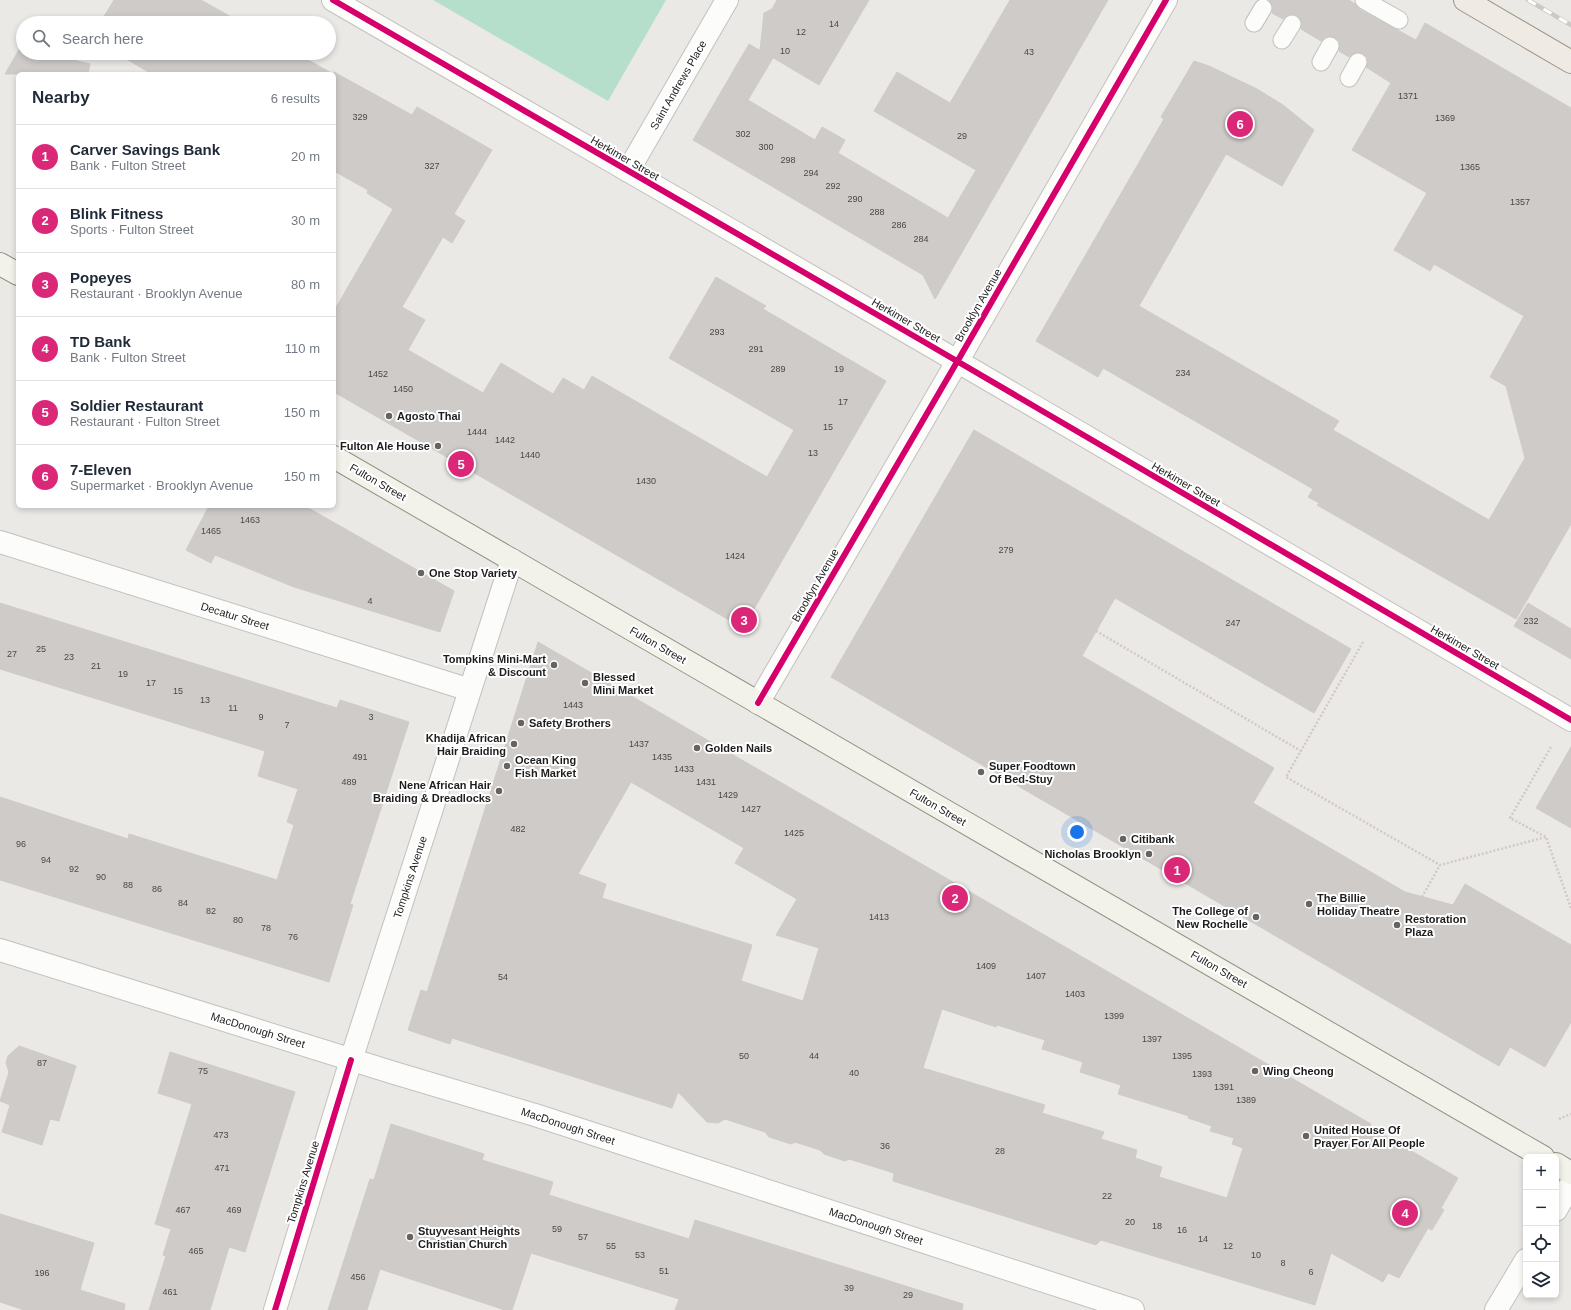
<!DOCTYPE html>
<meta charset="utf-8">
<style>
:root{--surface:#fff;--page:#f2f2f3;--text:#1f2937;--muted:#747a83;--line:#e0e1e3;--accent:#db2777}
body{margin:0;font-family:Arial,sans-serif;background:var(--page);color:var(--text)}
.controls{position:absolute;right:12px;bottom:12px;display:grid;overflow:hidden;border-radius:6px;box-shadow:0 2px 6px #0003}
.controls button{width:36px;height:36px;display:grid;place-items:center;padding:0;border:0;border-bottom:1px solid var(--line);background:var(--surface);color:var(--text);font:20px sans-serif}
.you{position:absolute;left:1077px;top:832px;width:14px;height:14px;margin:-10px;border:3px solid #fff;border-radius:50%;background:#1a73e8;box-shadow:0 0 0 6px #1a73e833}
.badge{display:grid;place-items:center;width:26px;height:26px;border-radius:50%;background:var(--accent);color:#fff;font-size:13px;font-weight:700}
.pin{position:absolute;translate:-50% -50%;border:2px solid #fff;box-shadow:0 1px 4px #0006}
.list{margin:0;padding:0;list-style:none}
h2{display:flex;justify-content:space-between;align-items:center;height:52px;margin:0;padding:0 16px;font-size:17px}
h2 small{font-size:13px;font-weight:400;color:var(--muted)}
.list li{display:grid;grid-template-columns:26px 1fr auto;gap:12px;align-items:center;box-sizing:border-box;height:64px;padding:0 16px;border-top:1px solid var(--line)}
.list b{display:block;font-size:15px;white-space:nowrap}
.list p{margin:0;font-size:13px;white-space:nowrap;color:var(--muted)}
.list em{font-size:13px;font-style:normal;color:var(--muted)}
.icon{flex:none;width:22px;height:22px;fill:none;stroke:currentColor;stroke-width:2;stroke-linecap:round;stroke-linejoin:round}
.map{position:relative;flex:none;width:1571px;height:1310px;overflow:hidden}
.search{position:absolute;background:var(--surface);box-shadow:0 2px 6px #0003;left:16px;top:16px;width:320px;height:44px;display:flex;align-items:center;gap:10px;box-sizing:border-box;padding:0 14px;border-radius:22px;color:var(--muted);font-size:15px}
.panel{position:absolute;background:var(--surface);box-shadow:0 2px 6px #0003;left:16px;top:72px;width:320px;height:436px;border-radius:6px}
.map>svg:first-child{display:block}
</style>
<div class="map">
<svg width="1571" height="1310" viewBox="0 0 1571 1310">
<rect width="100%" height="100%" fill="#ebe9e6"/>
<path fill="#b5decb" d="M433,0H666L608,101Z"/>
<path fill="#cecbc9" stroke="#cecbc8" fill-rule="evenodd" d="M114,0H201L242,23H100Z
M777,0H869L819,85L760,50L764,13L772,9Z
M1010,0H1108L935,299L923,275L693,140L749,44L773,58L748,100L815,140L822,127L845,140L838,153L948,218L976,170L874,111L897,72L950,103Z
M1269,0H1349L1355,4L1359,9L1416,40L1425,23L1571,108V524L1516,619L1317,505L1319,503L1308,497L1313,489L1103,368L1098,377L1036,341L1164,119L1161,117L1194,61L1209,66L1257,89L1283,105L1314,130L1282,186L1226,154L1139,306L1339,421L1333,430L1489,520L1525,458L1506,386L1490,377L1524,316L1434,264L1430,271L1394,250L1427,193L1352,150L1391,83L1366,67L1368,62L1367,57L1363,54L1358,52L1353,54L1349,57L1339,51L1340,46L1339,41L1335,38L1330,36L1325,37L1321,41L1301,29L1302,24L1301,20L1297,15L1292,14L1288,15L1283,19L1272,13L1273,8Z
M20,48H23V53H43L90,64L88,74H5Z
M116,53H296L333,74H152Z
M334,72L412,115L417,107L492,150L454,214L465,221L452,243L443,237L402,307L425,320L408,350L483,393L501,363L553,394L563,378L584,390L592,376L767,477L794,430L669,358L716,277L766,306L763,309L886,381L743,628L334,392V311L393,209L367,193L368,190L334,171Z
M974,430L1351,649L1314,713L1115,598L1082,656L1274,768L1253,803L1405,892L1453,905L1465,884L1571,945V1022L1545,1067L1510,1047L1499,1066L831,677Z
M209,506H305L454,591L440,632L294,587L215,555L211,563L186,550Z
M0,603L337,708L340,700L409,722L350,904L353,905L329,982L0,880V797L128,839L129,834L277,880L294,825L287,822L298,789L258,776L265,751L0,669Z
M1528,603L1571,629V659L1514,626Z
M538,642L1371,1124L1370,1127L1458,1178L1441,1208L1444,1210L1432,1230L1428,1228L1399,1278L1388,1273L1383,1282L1331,1253L1315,1305L1101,1240L1096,1245L893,1181L894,1173L849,1159L845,1161L824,1154L820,1150L795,1142L791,1144L769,1137L765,1132L725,1119L718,1123L707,1122L678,1092L672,1108L452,1038L450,1044L408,1030L421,990L427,992ZM631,782L744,848L735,863L797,899L776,935L819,948L803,1001L741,981L752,945L602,898L606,884L578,874ZM942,1009L996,1027L997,1025L1045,1040L1042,1049L1083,1062L1080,1072L1121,1085L1118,1094L1189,1116L1188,1118L1212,1126L1210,1131L1234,1138L1232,1144L1243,1148L1227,1198L1159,1177L1162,1167L1135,1158L1137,1150L1101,1139L1104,1132L1042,1113L1045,1105L923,1068Z
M1571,747V828L1536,808Z
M19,1046L76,1066L59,1121L50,1119L42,1145L2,1132L10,1105L0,1101L9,1072L6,1063L8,1056Z
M170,1052L295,1092L245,1252L229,1247L210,1310H149L166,1256L163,1255L171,1229L155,1224L192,1104L158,1093Z
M391,1124L484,1154L482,1160L553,1182L549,1195L580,1205L689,1239L695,1220L963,1304L962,1310H675L679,1299L531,1253L512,1310H505L380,1269L367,1310H328L370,1179L374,1180Z
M0,1214L94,1243L80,1290L125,1304L124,1310H24L0,1302Z"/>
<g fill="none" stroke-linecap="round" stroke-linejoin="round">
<defs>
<path id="service" d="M1364,0L1399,20
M1254,23L1263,8
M1282,40L1292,24
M1321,62L1330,46
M1349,78L1358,62"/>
<path id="minor" d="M333,0L926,343L1571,720
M628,171L727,0
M0,542L470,690
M0,950L391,1072L535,1115L1133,1310
M1556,1210L1571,1184
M275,1310L351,1060L512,560
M1496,1310L1526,1260"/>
<path id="tertiary" d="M758,703L957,362L1166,0"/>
<path id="secondary" d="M0,264L18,274
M334,457L1543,1157
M1556,1164L1571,1173"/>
<path id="primary" d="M1465,0L1571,62"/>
</defs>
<use href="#service" stroke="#c2c1c0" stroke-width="19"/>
<use href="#minor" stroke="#c2c1c0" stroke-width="24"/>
<use href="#tertiary" stroke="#c2c1c0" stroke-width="24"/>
<use href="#secondary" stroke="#929380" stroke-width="24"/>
<use href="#primary" stroke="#9f9585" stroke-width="24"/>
<path stroke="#d4c8c6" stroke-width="2.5" stroke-dasharray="2 2" stroke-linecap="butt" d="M1096,631L1301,751
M1363,642L1286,777L1440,865L1546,837
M1551,747L1510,818L1546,837L1571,908
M1422,897L1440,865
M1559,1119L1571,1114"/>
<use href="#service" stroke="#fcfcfb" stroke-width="17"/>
<use href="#minor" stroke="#fcfcfb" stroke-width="22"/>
<use href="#tertiary" stroke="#fcfcfb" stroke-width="22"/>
<use href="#secondary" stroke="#f2f2ea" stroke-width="22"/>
<use href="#primary" stroke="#efeae4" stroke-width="22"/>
<defs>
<path id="rail" d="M1528,0L1571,25"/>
</defs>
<use href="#rail" stroke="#cacac9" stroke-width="4.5"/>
<use href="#rail" stroke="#fff" stroke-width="3" stroke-dasharray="9" stroke-linecap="butt"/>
<defs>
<path id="cycleway" d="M333,0L926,343L1571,720
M758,703L957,362L1166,0
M275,1310L351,1060"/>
</defs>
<use href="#cycleway" stroke="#fff" stroke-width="8"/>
<use href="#cycleway" stroke="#d6006c" stroke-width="6"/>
</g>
<g fill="#656463" stroke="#fff" stroke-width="1.5">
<circle cx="389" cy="416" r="4"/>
<circle cx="438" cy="446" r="4"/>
<circle cx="421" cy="573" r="4"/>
<circle cx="554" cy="665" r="4"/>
<circle cx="585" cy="683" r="4"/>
<circle cx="521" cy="723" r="4"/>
<circle cx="514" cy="744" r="4"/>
<circle cx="697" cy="748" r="4"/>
<circle cx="507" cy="766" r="4"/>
<circle cx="981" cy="772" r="4"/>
<circle cx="499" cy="791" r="4"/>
<circle cx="1123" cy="839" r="4"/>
<circle cx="1149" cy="854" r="4"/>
<circle cx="1309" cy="904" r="4"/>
<circle cx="1256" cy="917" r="4"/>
<circle cx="1397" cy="925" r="4"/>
<circle cx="1255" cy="1071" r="4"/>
<circle cx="1306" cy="1136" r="4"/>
<circle cx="410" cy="1237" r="4"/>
</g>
<g text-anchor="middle" stroke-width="4" stroke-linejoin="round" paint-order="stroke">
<g font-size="9" fill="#494848">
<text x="834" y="27">14</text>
<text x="801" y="35">12</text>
<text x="785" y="54">10</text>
<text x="1029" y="55">43</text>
<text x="1408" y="99">1371</text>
<text x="360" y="120">329</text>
<text x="1445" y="121">1369</text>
<text x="743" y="137">302</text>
<text x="962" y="139">29</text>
<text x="766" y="150">300</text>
<text x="788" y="163">298</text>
<text x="432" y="169">327</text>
<text x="1470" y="170">1365</text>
<text x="811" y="176">294</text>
<text x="833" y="189">292</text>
<text x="855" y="202">290</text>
<text x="1520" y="205">1357</text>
<text x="877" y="215">288</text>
<text x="899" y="228">286</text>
<text x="921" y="242">284</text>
<text x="717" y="335">293</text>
<text x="756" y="352">291</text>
<text x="778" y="372">289</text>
<text x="839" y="372">19</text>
<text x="1183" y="376">234</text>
<text x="378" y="377">1452</text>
<text x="403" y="392">1450</text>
<text x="843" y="405">17</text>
<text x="828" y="430">15</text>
<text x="477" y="435">1444</text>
<text x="505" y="443">1442</text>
<text x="813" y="456">13</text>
<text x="530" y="458">1440</text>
<text x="646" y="484">1430</text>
<text x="250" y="523">1463</text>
<text x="211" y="534">1465</text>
<text x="1006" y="553">279</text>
<text x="735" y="559">1424</text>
<text x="370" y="604">4</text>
<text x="1531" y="624">232</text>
<text x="1233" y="626">247</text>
<text x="41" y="652">25</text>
<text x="12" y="657">27</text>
<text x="69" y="660">23</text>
<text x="96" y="669">21</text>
<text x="123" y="677">19</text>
<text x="151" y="686">17</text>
<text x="178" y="694">15</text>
<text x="205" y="703">13</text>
<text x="573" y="708">1443</text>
<text x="233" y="711">11</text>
<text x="261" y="720">9</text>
<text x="371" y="720">3</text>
<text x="287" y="728">7</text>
<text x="639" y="747">1437</text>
<text x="360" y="760">491</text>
<text x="662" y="760">1435</text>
<text x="684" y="772">1433</text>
<text x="349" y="785">489</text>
<text x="706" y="785">1431</text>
<text x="728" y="798">1429</text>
<text x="751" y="812">1427</text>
<text x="518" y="832">482</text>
<text x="794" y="836">1425</text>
<text x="21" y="847">96</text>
<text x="46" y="863">94</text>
<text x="74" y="872">92</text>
<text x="101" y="880">90</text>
<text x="128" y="888">88</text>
<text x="157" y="892">86</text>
<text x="183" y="906">84</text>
<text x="211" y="914">82</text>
<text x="879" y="920">1413</text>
<text x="238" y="923">80</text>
<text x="266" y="931">78</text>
<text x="293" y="940">76</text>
<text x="986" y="969">1409</text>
<text x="1036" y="979">1407</text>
<text x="503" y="980">54</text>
<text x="1075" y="997">1403</text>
<text x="1114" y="1019">1399</text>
<text x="1152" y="1042">1397</text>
<text x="744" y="1059">50</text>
<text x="814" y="1059">44</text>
<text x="1182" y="1059">1395</text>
<text x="42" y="1066">87</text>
<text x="203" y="1074">75</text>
<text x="854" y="1076">40</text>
<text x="1202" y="1077">1393</text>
<text x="1224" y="1090">1391</text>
<text x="1246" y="1103">1389</text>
<text x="221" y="1138">473</text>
<text x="885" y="1149">36</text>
<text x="1000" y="1154">28</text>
<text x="222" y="1171">471</text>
<text x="1107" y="1199">22</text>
<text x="183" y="1213">467</text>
<text x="234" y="1213">469</text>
<text x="1130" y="1225">20</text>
<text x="1157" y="1229">18</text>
<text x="557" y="1232">59</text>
<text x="1182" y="1233">16</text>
<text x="583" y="1240">57</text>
<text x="1203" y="1242">14</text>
<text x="611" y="1249">55</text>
<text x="1228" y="1249">12</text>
<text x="196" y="1254">465</text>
<text x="640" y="1258">53</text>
<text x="1256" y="1258">10</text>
<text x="1283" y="1266">8</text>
<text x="664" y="1274">51</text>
<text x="1311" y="1275">6</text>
<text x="42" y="1276">196</text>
<text x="358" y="1280">456</text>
<text x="849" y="1291">39</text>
<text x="170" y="1295">461</text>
<text x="908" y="1298">29</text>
</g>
<g font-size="11" fill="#1d1d1d" stroke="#fff">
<text transform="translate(678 85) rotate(-60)" y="4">Saint Andrews Place</text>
<text transform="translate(625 158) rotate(30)" y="4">Herkimer Street</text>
<text transform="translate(978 305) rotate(-60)" y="4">Brooklyn Avenue</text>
<text transform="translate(906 320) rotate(30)" y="4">Herkimer Street</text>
<text transform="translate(378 482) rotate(30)" y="4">Fulton Street</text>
<text transform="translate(1186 484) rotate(30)" y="4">Herkimer Street</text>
<text transform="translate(815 585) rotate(-60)" y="4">Brooklyn Avenue</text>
<text transform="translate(235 616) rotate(17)" y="4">Decatur Street</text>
<text transform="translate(658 645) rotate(30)" y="4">Fulton Street</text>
<text transform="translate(1465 647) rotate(30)" y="4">Herkimer Street</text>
<text transform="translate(938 807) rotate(30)" y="4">Fulton Street</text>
<text transform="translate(410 877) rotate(-72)" y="4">Tompkins Avenue</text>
<text transform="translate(1219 969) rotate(30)" y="4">Fulton Street</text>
<text transform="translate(258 1030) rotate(17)" y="4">MacDonough Street</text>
<text transform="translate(568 1126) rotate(18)" y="4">MacDonough Street</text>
<text transform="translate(303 1182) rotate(-73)" y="4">Tompkins Avenue</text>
<text transform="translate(876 1226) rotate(18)" y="4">MacDonough Street</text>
</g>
<g font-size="11" font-weight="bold" fill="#1d1d1d" stroke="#fff" text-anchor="start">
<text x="397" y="420">Agosto Thai</text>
<text x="430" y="450" text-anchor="end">Fulton Ale House</text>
<text x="429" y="577">One Stop Variety</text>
<text x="546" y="663" text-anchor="end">Tompkins Mini-Mart<tspan x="546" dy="13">&amp; Discount</tspan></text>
<text x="593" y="681">Blessed<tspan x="593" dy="13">Mini Market</tspan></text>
<text x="529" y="727">Safety Brothers</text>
<text x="506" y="742" text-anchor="end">Khadija African<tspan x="506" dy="13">Hair Braiding</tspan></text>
<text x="705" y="752">Golden Nails</text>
<text x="515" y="764">Ocean King<tspan x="515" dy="13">Fish Market</tspan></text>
<text x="989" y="770">Super Foodtown<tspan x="989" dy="13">Of Bed-Stuy</tspan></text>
<text x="491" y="789" text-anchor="end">Nene African Hair<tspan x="491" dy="13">Braiding &amp; Dreadlocks</tspan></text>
<text x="1131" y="843">Citibank</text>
<text x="1141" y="858" text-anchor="end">Nicholas Brooklyn</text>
<text x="1317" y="902">The Billie<tspan x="1317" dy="13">Holiday Theatre</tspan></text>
<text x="1248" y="915" text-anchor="end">The College of<tspan x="1248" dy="13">New Rochelle</tspan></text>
<text x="1405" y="923">Restoration<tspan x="1405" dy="13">Plaza</tspan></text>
<text x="1263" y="1075">Wing Cheong</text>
<text x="1314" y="1134">United House Of<tspan x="1314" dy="13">Prayer For All People</tspan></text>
<text x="418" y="1235">Stuyvesant Heights<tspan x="418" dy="13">Christian Church</tspan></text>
</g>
</g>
</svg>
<div class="controls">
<button>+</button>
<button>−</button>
<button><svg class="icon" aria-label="locate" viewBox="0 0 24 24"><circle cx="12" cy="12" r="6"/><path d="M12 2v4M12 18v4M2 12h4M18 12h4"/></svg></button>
<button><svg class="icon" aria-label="layers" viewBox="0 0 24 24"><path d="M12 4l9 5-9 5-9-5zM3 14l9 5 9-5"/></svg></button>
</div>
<div class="you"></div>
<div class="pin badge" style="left:1177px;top:870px">1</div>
<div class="pin badge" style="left:955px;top:898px">2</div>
<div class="pin badge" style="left:744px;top:620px">3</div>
<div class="pin badge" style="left:1405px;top:1213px">4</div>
<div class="pin badge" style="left:461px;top:464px">5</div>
<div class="pin badge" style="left:1240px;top:124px">6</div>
<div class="search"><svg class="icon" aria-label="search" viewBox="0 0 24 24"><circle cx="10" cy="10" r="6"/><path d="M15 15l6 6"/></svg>Search here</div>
<section class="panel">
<h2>Nearby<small>6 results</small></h2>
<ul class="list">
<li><span class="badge">1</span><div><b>Carver Savings Bank</b><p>Bank · Fulton Street</p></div><em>20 m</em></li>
<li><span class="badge">2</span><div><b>Blink Fitness</b><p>Sports · Fulton Street</p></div><em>30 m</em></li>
<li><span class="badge">3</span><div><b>Popeyes</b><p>Restaurant · Brooklyn Avenue</p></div><em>80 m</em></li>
<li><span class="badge">4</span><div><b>TD Bank</b><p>Bank · Fulton Street</p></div><em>110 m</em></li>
<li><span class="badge">5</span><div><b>Soldier Restaurant</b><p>Restaurant · Fulton Street</p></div><em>150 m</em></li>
<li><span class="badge">6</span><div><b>7-Eleven</b><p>Supermarket · Brooklyn Avenue</p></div><em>150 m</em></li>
</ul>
</section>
</div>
